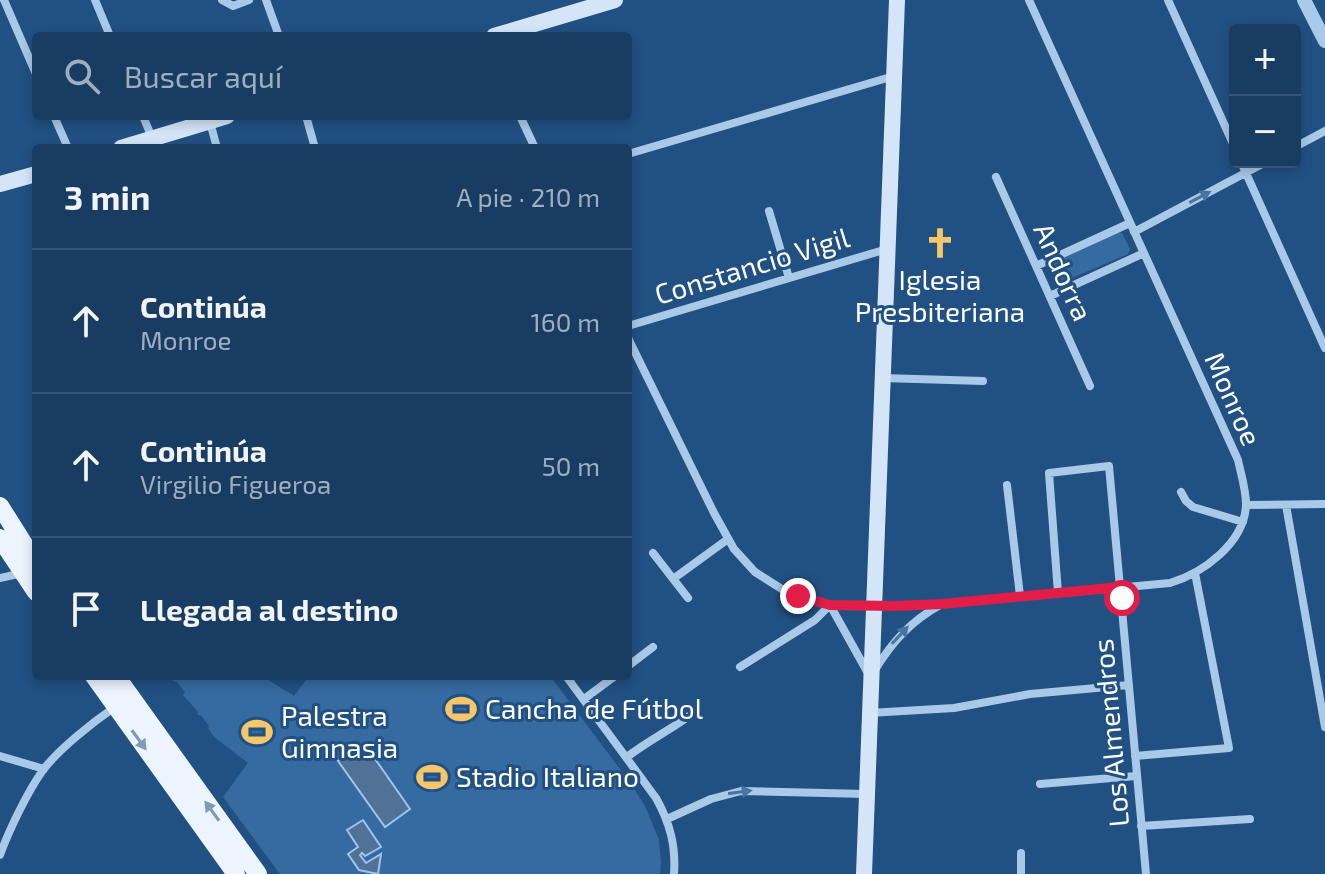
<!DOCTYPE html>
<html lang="es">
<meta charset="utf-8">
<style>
:root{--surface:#193d62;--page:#224468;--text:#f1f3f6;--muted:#9faebe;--line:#375677}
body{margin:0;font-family:"Exo 2",sans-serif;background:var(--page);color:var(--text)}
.controls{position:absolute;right:24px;top:24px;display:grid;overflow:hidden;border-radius:8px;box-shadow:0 4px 12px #0003}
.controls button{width:72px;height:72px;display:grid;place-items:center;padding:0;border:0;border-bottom:2px solid var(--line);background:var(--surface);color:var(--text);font:40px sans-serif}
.stop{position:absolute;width:24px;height:24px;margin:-18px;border:6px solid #e11d48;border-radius:50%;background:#fff}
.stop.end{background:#e11d48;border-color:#fff;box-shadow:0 2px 8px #0008}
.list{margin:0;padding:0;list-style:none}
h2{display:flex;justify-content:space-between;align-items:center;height:104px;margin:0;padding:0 32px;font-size:34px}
h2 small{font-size:26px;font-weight:400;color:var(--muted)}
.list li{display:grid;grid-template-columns:52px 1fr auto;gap:24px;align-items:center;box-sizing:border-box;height:144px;padding:0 32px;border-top:2px solid var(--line)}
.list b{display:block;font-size:30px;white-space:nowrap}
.list p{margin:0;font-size:26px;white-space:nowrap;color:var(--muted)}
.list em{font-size:26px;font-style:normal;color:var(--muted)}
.icon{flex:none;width:44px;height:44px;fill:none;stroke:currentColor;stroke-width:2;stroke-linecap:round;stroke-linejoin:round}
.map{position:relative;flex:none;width:1325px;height:874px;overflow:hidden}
.search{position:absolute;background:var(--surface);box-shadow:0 4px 12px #0003;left:32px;top:32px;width:600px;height:88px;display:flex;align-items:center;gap:20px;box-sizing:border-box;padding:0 28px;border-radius:8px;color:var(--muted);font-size:30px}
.panel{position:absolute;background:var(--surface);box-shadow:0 4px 12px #0003;left:32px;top:144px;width:600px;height:536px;border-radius:8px}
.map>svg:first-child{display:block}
</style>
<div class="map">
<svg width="1325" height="874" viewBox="0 0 1325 874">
<rect width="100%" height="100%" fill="#215183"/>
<path fill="#356ba0" d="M1118,232L1122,233L1130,249L1128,254L1060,283L1057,281L1049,266L1051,263Z
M173,676H262L294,696L309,676H550L629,781L645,806L659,840L661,862L660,874H280L223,797L248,763L214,737L208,728L209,726L201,715L199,716L197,714L198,712L183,695L185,692L176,681L174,682L172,680L174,678Z"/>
<path fill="#4f7296" stroke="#9dc4ea" stroke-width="2" d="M364,743L410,809L385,827L338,761Z
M363,820L381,847L365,856L362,853L360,855L366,863L381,854L378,874L359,870L348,854L358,847L347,830Z"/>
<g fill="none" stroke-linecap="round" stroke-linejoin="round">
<path stroke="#a9c9e8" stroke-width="8" d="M4,0L36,74
M95,0L110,36
M222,0L233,6L249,0
M266,0L279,36
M1168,0L1235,148
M54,116L68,148
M143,116L152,138
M306,116L315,148
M520,116L535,148
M210,122L217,148
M1295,147L1325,131
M628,154L894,76
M1241,162L1325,348
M996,177L1090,386
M769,211L789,278
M1134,232L1266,162
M1036,266L1130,223
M1050,296L1144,253
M628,326L887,249
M628,338L714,513L734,549L755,572L785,591L830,605L894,606L942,604L1170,583C1203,573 1245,543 1246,504C1246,490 1241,474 1238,460L1029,0
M882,378L983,381
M1007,485L1020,596
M1181,492L1186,501L1193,507L1243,522
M1246,505L1325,504
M1286,505L1325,727
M653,553L688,598
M0,578L22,573
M673,579L728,539
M1058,593L1049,473L1109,466L1146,874
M830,605L869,675
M628,666L653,647
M740,667L815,620L830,605
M875,670C892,642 911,621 940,605
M566,676L656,798C670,823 676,846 674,874
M584,699L615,676
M869,713L954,708L1030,694L1129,685
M0,756L44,769
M1135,756L1229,748L1195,573
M627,757C649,740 674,728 696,711
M1040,784L1136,776
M667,819L711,799L741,791L866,794
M1141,826L1250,819
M0,855C9,830 28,791 43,770C59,749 93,722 115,707
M1021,874V853"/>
<path stroke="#a9c9e8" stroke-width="14" d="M1304,0L1325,41"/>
<path stroke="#d3e5f7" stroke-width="16" d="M494,36L615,0
M121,148L227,116
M0,184L36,174
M864,874L897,0"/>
<path stroke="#ecf4fe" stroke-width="18" d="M0,506L36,563
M0,538L36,592
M94,676L236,874
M116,676L258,874"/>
</g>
<defs><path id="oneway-solid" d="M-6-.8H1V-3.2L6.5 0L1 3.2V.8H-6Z" transform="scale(2)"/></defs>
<g fill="#4a75a1">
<use href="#oneway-solid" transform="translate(1200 197) rotate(-28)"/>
<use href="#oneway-solid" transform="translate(900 635) rotate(-47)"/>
<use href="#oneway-solid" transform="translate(740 792) rotate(-8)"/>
</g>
<g fill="#7c9aba">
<use href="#oneway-solid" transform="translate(139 740) rotate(54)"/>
<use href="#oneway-solid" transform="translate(212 811) rotate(-126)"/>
</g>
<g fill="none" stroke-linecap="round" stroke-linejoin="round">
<path stroke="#e11d48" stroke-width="10" d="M798,596L830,605L894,606L942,604L1121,587L1122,598"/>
</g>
<defs>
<symbol id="church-bare" viewBox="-9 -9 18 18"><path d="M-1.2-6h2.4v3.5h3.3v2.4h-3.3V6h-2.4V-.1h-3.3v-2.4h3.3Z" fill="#f5c66a" stroke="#215183" stroke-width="2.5" paint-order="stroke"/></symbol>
<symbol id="stadium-bare" viewBox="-9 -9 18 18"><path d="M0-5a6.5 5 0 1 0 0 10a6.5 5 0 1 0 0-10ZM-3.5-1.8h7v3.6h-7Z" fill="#f5c66a" stroke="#215183" stroke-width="2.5" paint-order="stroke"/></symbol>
</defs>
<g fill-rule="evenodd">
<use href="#church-bare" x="918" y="221" width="44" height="44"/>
<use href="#stadium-bare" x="439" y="687" width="44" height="44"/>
<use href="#stadium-bare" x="235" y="710" width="44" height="44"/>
<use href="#stadium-bare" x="410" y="755" width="44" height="44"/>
</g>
<g text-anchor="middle" stroke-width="6" stroke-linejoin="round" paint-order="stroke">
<g font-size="28" fill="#fff" stroke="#215183">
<text transform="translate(752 266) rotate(-17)" y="10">Constancio Vigil</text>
<text transform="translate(1063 272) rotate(66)" y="10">Andorra</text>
<text transform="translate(1233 399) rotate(66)" y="10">Monroe</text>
<text transform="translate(1111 733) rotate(-95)" y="10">Los Almendros</text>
</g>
<g font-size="28" fill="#fff" stroke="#215183" text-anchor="start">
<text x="940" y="290" text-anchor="middle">Iglesia<tspan x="940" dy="32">Presbiteriana</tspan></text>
<text x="485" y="719">Cancha de Fútbol</text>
<text x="281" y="726">Palestra<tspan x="281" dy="32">Gimnasia</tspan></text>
<text x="456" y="787">Stadio Italiano</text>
</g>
</g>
</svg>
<div class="controls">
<button>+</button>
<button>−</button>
</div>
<div class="stop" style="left:1122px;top:598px"></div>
<div class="stop end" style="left:798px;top:596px"></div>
<div class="search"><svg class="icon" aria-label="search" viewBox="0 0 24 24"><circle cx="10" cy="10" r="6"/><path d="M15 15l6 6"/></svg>Buscar aquí</div>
<section class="panel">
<h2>3 min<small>A pie · 210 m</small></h2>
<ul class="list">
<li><svg class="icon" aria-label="ahead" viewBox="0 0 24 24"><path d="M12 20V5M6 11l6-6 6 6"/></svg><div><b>Continúa</b><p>Monroe</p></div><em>160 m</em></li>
<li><svg class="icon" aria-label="ahead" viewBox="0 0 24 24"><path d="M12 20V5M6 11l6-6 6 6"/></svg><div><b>Continúa</b><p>Virgilio Figueroa</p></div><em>50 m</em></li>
<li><svg class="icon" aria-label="arrive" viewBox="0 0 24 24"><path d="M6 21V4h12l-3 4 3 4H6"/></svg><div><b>Llegada al destino</b></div></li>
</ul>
</section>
</div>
